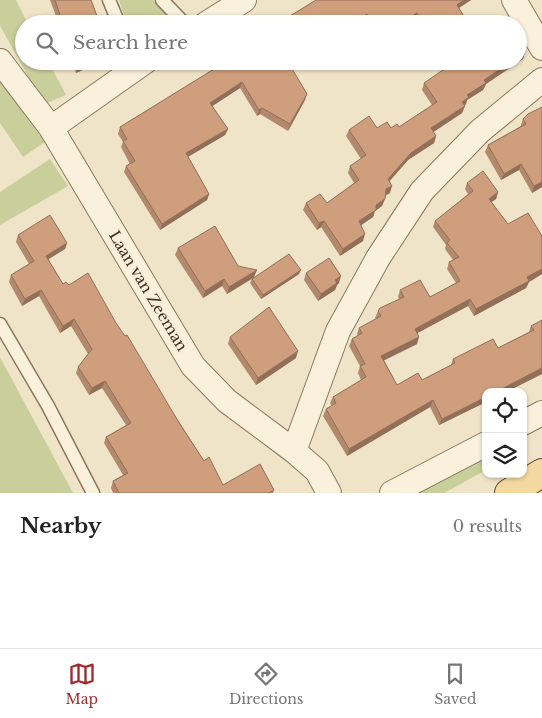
<!DOCTYPE html>
<style>
:root{--surface:#fff;--page:#f6f6f6;--text:#222;--muted:#767676;--line:#e0e0e0;--accent:#9e2a2b}
body{margin:0;font-family:"Libre Baskerville",serif;background:var(--page);color:var(--text)}
.controls{position:absolute;right:15px;bottom:15px;display:grid;overflow:hidden;border-radius:10px;box-shadow:0 1px 4px #0004}
.controls button{width:45px;height:45px;display:grid;place-items:center;padding:0;border:0;border-bottom:1px solid var(--line);background:var(--surface);color:var(--text);font:25px sans-serif}
.list{margin:0;padding:0;list-style:none}
h2{display:flex;justify-content:space-between;align-items:center;height:65px;margin:0;padding:0 20px;font-size:21px}
h2 small{font-size:16px;font-weight:400;color:var(--muted)}
.icon{flex:none;width:28px;height:28px;fill:none;stroke:currentColor;stroke-width:2;stroke-linecap:round;stroke-linejoin:round}
.map{position:relative;flex:none;width:542px;height:493px;overflow:hidden}
.search{position:absolute;background:var(--surface);box-shadow:0 1px 4px #0004;left:15px;right:15px;top:15px;height:55px;display:flex;align-items:center;gap:12px;box-sizing:border-box;padding:0 18px;border-radius:28px;color:var(--muted);font-size:19px}
.sheet{height:155px;background:var(--surface)}
nav{display:flex;justify-content:space-around;align-items:center;box-sizing:border-box;height:70px;border-top:1px solid var(--line);background:var(--surface);font-size:14px;color:var(--muted)}
nav a{display:grid;justify-items:center;gap:2px}
nav .on{color:var(--accent)}
.map>svg:first-child{display:block}
</style>
<div class="map">
<svg width="542" height="493" viewBox="0 0 542 493">
<rect width="100%" height="100%" fill="#f0e4c8"/>
<path fill="#c9cf9b" d="M0,0H16L28,24H24V61H48L66,95L47,103L34,87L0,26Z
M119,0H153L176,24H127Z
M0,69C18,92 27,119 45,142L23,157L0,123Z
M50,159L68,186L0,225V192Z
M0,357L73,493H0Z
M481,458H486V470L444,493H414Z"/>
<g fill="none" stroke-linecap="round" stroke-linejoin="round">
<defs>
<path id="lane" d="M109,0L119,24
M162,0L185,24
M0,324L48,406L93,493"/>
<path id="street" d="M514,0L542,48
M206,24L244,0
M0,61L51,128L193,366L227,401L294,451L317,471L329,493
M51,128L146,61
M523,423L542,413
M294,451L338,331L378,258L422,191L480,131L542,80
M392,493L486,444"/>
<path id="primary" d="M509,493L542,473"/>
</defs>
<use href="#lane" stroke="#8d765c" stroke-width="15"/>
<use href="#street" stroke="#8d765c" stroke-width="26"/>
<use href="#primary" stroke="#5b4430" stroke-width="30"/>
<use href="#lane" stroke="#faf1dc" stroke-width="12"/>
<use href="#street" stroke="#faf1dc" stroke-width="24"/>
<use href="#primary" stroke="#f3d9a0" stroke-width="28"/>
</g>
<path fill="#b2896c" d="M50,0H91L100,24H59Z
M316,0H471L459,8L465,18L463,24H433L431,21L427,24H418L415,19L407,24H367L365,20L359,24H277Z
M525,52L523,59L486,84L483,90L467,100L466,104L465,105L462,113L433,132L436,136L434,143L408,160L389,182L390,193L386,195L382,206L375,211L373,217L361,225L363,241L340,256L321,227L317,230L303,210L306,203H327L354,183L348,173L350,166L361,159L346,136L349,130L399,127L432,105L422,90L424,83Z
M72,61H98L97,63L76,73Z
M227,61L290,66L305,100L288,131L260,114L257,116L240,88L212,106L228,129L225,135L188,157L209,194L207,200L160,230L124,172L126,166L130,164L121,147L123,142L118,134L120,127Z
M528,114L542,187L532,193L519,170L501,180L485,152L488,145L521,126V125L523,119Z
M467,183L498,192L496,199L491,202L508,224L542,236V274L529,282L526,288L474,316L468,306L417,333V344L384,360L397,385L422,380L451,365L453,359L498,348L529,332L531,326L542,320V374L506,392H486V402L439,425L430,407L347,456L323,416L326,409L332,406L330,403L333,397L361,380L358,373L360,366L349,346L352,339L358,336L357,334L359,328L376,319L375,318L378,311L399,299L398,297L400,290L430,297L456,283L447,269L449,262L453,260L445,249L446,245L433,227L435,221L468,194L465,189Z
M18,235L67,243L65,249L48,259L63,284L69,285L116,323L204,461L223,485L274,490L273,493H113L111,488L113,481L123,475L104,443L106,437L126,425L102,388L89,395L76,373L78,367L88,354L71,326L60,333L39,296L22,306L9,282L11,275L29,264L16,242Z
M178,248L238,266L255,277L299,274L261,299L250,283L252,279L227,294L222,286L203,298L175,255Z
M306,273L339,283L337,285L335,290L318,301L304,280Z
M230,337L296,358L256,385L228,344Z"/>
<path fill="#916f58" d="M464,0H471L454,11L457,5Z
M417,13L415,19L407,24H399Z
M367,14L365,20L359,24H351Z
M433,15L431,21L427,24H422L423,22Z
M465,18L463,24H456Z
M525,52L523,59L486,84L483,90L467,100L466,104L460,108L462,102L467,95L484,80L512,61H518V57Z
M90,61H98L97,63L76,73L79,67Z
M290,61H298L286,69L288,62Z
M242,82L240,88L208,109L210,103Z
M307,94L305,100L288,131L290,124Z
M465,106L462,113L429,135L431,128Z
M262,108L260,114L257,116L259,110Z
M228,129L225,135L184,159L186,153Z
M436,136L434,143L408,160L385,186L388,179L411,153Z
M521,164L519,170L501,180L504,174Z
M542,182V187L532,193L534,186Z
M392,186L390,193L384,196L386,189Z
M498,192L496,199L486,206L489,199Z
M209,194L207,200L160,230L162,224Z
M385,199L382,206L375,211L373,217L357,228L359,221L376,205Z
M324,221L321,227L317,230L319,223Z
M365,234L363,241L340,256L343,249Z
M67,243L65,249L44,262L46,256Z
M542,269V274L529,282L526,288L474,316L476,309L527,277Z
M257,270L254,277L227,294L229,287Z
M301,270L299,274L261,299L263,295Z
M341,276L339,283L337,285L335,290L318,301L321,294L335,280Z
M224,279L222,286L203,298L205,291Z
M41,290L39,296L22,306L25,299Z
M470,299L468,306L412,336L415,329Z
M74,319L71,326L60,333L63,326Z
M419,337L417,344L379,363L381,356Z
M298,351L296,358L256,385L258,378Z
M542,368V374L506,392H496Z
M105,381L102,388L89,395L92,388Z
M486,397V402L439,425L442,419Z
M433,400L430,407L347,456L349,449Z"/>
<path fill="#cf9f7d" stroke="#916f58" d="M55,0H91L100,24H63Z
M316,0H464L457,5L465,18L456,24H439L433,15L423,22L417,13L399,24H373L367,14L351,24H277Z
M500,16L506,24H489Z
M518,42L525,52L518,57Z
M77,61H90L79,67Z
M227,61H290L288,62L307,94L290,124L262,108L259,110L242,82L210,103L228,129L186,153L209,194L162,224L126,166L135,161L123,141L127,139L120,127Z
M456,61H512L484,80L486,83L467,95L469,97L462,102L465,106L431,128L436,136L411,153L388,179L392,186L386,189L385,199L376,205V210L359,221L365,234L343,249L324,221L319,223L306,203L320,194L327,203L359,180L350,166L366,155L349,130L369,116L377,128L387,122L391,128L397,124L399,127L437,102L424,83Z
M542,107V182L534,186L521,164L504,174L488,145L526,124L523,119L528,114Z
M483,171L498,192L489,199L508,224L528,213L542,236V269L527,277L529,281L476,309L470,299L415,329L419,337L381,356L397,385L418,373L422,380L455,363L453,359L493,339L498,348L534,330L531,326L542,320V368L496,392H486V397L442,419L433,400L349,449L326,409L336,403L333,397L366,377L360,366L365,364L352,339L362,333L359,328L381,316L378,311L380,308L404,297L400,290L420,280L430,297L460,281L449,262L459,257L447,243L450,240L435,221L473,191L467,183Z
M50,215L67,243L46,256L63,284L66,282L69,285L88,273L116,323L125,336L127,335L178,421L204,461L209,457L223,485L260,464L274,490L269,493H119L113,481L128,473L106,437L131,423L105,381L92,388L78,367L92,349L74,319L63,326L41,290L25,299L11,275L34,261L18,235Z
M215,226L238,266L257,270L229,287L224,279L205,291L178,248Z
M289,254L301,270L263,295L252,279Z
M329,258L341,276L335,280L337,283L321,294L306,273Z
M269,307L298,351L258,378L230,337Z"/>
<g text-anchor="middle" stroke-width="4.5" stroke-linejoin="round" paint-order="stroke">
<g font-size="15" fill="#3d2e20" stroke="#f7eed8">
<text transform="translate(148 291) rotate(59)" y="5">Laan van Zeeman</text>
</g>
</g>
</svg>
<div class="controls">
<button><svg class="icon" aria-label="locate" viewBox="0 0 24 24"><circle cx="12" cy="12" r="6"/><path d="M12 2v4M12 18v4M2 12h4M18 12h4"/></svg></button>
<button><svg class="icon" aria-label="layers" viewBox="0 0 24 24"><path d="M12 4l9 5-9 5-9-5zM3 14l9 5 9-5"/></svg></button>
</div>
<div class="search"><svg class="icon" aria-label="search" viewBox="0 0 24 24"><circle cx="10" cy="10" r="6"/><path d="M15 15l6 6"/></svg>Search here</div>
</div>
<section class="sheet">
<h2>Nearby<small>0 results</small></h2>
<ul class="list">
</ul>
</section>
<nav>
<a class="on"><svg class="icon" aria-label="map" viewBox="0 0 24 24"><path d="M3 6l6-2 6 2 6-2v14l-6 2-6-2-6 2zM9 4v14M15 6v14"/></svg>Map</a>
<a><svg class="icon" aria-label="directions" viewBox="0 0 24 24"><path d="M12 3l9 9-9 9-9-9zM9 14v-3h6M13 9l2 2-2 2"/></svg>Directions</a>
<a><svg class="icon" aria-label="saved" viewBox="0 0 24 24"><path d="M7 4h10v16l-5-4-5 4z"/></svg>Saved</a>
</nav>
